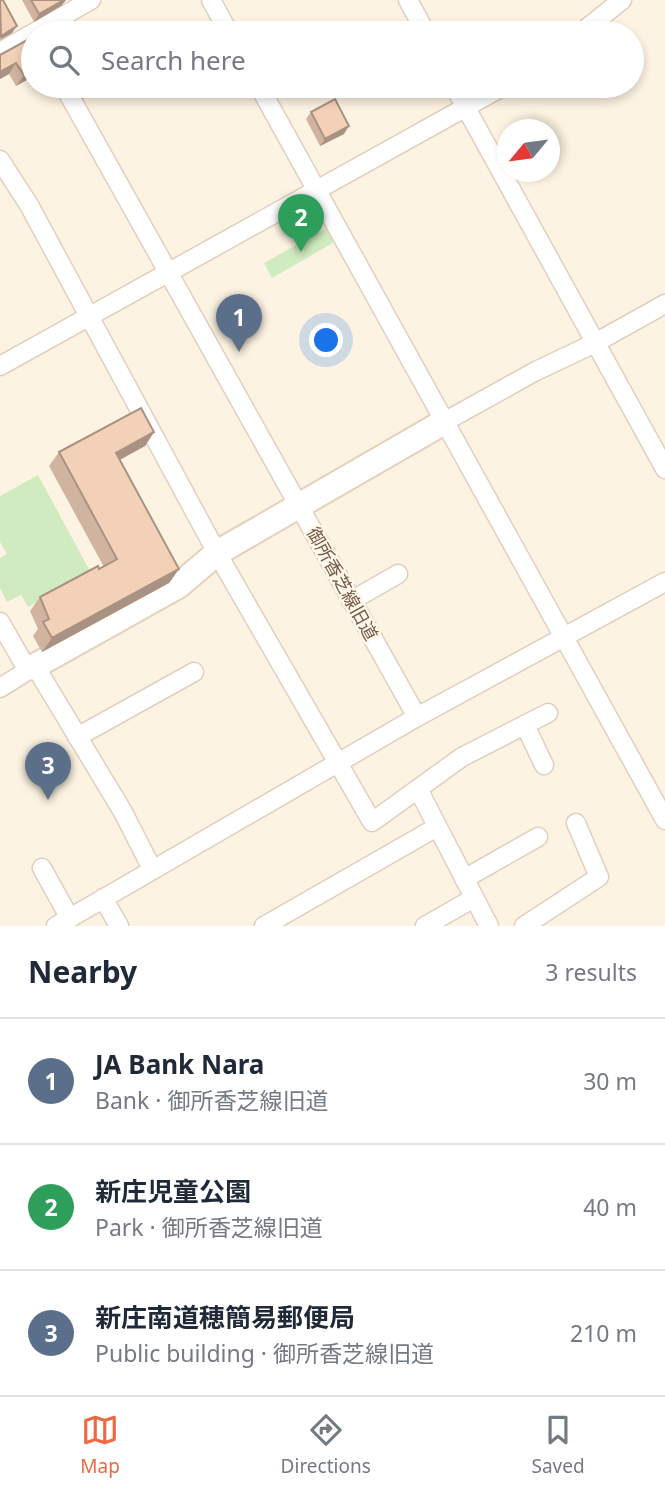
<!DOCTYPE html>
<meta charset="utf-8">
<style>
:root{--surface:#fff;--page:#f2f2f3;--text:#1f2937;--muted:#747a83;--line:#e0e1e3;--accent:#ea6b43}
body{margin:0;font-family:"Noto Sans","Noto Sans JP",sans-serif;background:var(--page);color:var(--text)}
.compass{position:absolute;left:497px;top:119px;width:63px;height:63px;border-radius:50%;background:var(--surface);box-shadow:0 4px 10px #0003;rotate:241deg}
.you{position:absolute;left:327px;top:341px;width:24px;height:24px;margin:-18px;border:5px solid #fff;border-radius:50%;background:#1a73e8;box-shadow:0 0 0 10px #1a73e833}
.badge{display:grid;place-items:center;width:46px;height:46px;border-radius:50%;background:var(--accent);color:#fff;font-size:23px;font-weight:700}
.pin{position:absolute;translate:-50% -58px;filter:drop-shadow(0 2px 4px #0008)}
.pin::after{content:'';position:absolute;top:37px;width:24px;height:21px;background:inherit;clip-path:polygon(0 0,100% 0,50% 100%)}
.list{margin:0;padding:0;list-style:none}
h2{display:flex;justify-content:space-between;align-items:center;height:91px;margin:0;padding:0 28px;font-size:30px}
h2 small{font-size:23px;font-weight:400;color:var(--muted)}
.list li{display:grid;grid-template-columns:46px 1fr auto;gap:21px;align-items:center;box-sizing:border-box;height:126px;padding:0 28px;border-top:2px solid var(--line)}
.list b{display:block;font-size:26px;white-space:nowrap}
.list p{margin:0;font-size:23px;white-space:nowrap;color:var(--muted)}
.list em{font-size:23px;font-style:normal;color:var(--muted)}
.icon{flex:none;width:38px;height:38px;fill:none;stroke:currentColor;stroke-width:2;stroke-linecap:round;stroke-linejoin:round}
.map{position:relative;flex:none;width:665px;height:926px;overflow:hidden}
.search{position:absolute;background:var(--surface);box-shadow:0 4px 10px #0003;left:21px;right:21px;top:21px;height:77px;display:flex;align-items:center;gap:18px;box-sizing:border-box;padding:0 24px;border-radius:38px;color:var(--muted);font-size:26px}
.sheet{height:469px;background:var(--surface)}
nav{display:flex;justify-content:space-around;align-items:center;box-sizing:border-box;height:98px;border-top:2px solid var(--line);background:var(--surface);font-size:19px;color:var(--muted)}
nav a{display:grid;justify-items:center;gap:4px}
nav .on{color:var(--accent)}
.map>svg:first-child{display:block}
</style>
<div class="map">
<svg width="665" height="926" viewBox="0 0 665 926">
<rect width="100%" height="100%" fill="#fdf3e2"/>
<path fill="#d1ebc0" d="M330,226L338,240L272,278L264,263Z
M38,475L91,573L28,607L21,595L7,602L0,588V558L7,554L0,542V496Z"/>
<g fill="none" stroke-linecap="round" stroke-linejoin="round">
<defs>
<path id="street" d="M211,0L229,33
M408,0L426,33
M581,33L622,0
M0,52L91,0
M64,86L417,717
M259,86L665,820
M454,86L665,469
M0,160L29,205L217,553L372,822L462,757L548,713
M0,366L504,86
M444,422L534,372L595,343L665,304
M351,601L398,574
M0,622L28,671
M0,688L35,666L123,812L152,869
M525,725L544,765
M77,737L194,672
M418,789L489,926
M42,868L69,917
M464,879L538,837
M103,898L119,926
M56,926L417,717L665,582
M264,926L437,827
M425,926L474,898
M524,926L599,877L576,823"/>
<path id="secondary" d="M35,666L178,586L217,553L444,422"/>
</defs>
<use href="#street" stroke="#e1cfbe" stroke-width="21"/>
<use href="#secondary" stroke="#e6d0bb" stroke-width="28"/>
<use href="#street" stroke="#fff" stroke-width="18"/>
<use href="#secondary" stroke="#fff" stroke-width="24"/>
</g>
<path fill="#d1b49f" d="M22,0H66L61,6L34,22Z
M33,46V78L32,77L16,86L9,74L0,79V55Z
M37,86H53L41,93Z
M74,86H98L93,93L82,99Z
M311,112L344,134L320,146L306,119Z
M154,432L145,446L120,460L179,569L169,583L42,652L33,636L38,629L30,611L40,597L104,567L49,466L59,452Z"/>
<path fill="#aa9282" d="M64,0H66L61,6L34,22L39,14Z
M17,26L12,33L0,40L1,36Z
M16,63L9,74L0,79V72Z
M33,70L32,77L16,86L24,75Z
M46,86H53L41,93Z
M98,86L93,93L82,99L87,92Z
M349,126L344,134L320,146L325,139Z
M154,432L145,446L106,467L116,453Z
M179,569L169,583L42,652L52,638Z"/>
<path fill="#f3d1b9" stroke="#aa9282" stroke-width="2" d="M0,0H3L17,26L1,36Z
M31,0H64L39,14Z
M63,22L69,33H54L51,28Z
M29,39L33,46V70L24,75L16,63L0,72V55Z
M83,86H97L87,92Z
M335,99L349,126L325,139L311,112Z
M141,408L154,432L116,453L179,569L52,638L43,622L49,619L40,597L98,566L99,569L117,559L59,452Z"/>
<g text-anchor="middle" stroke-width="5" stroke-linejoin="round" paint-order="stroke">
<g font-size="18" fill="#755948" stroke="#fff7e9">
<text transform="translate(342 584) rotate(61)" y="6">御所香芝線旧道</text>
</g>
</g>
</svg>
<svg class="compass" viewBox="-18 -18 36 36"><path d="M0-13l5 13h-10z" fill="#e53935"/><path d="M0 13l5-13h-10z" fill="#747a83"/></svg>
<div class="you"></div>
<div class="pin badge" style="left:239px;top:352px;background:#5c6f8a">1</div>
<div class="pin badge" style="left:301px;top:252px;background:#2e9e5b">2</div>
<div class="pin badge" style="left:48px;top:800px;background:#5c6f8a">3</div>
<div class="search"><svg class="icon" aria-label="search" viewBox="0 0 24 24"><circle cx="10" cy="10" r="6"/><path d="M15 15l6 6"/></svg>Search here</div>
</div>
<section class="sheet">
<h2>Nearby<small>3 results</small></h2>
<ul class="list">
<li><span class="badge" style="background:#5c6f8a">1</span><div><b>JA Bank Nara</b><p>Bank · 御所香芝線旧道</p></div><em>30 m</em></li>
<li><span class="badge" style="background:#2e9e5b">2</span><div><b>新庄児童公園</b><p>Park · 御所香芝線旧道</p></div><em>40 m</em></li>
<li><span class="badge" style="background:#5c6f8a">3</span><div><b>新庄南道穂簡易郵便局</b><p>Public building · 御所香芝線旧道</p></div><em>210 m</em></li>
</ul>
</section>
<nav>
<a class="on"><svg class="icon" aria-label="map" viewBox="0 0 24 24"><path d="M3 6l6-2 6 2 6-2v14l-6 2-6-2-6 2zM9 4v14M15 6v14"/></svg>Map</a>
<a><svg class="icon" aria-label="directions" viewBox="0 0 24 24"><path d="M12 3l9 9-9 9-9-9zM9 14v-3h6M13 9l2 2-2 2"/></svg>Directions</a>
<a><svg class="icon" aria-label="saved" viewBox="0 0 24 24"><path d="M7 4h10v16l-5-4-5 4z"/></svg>Saved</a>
</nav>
